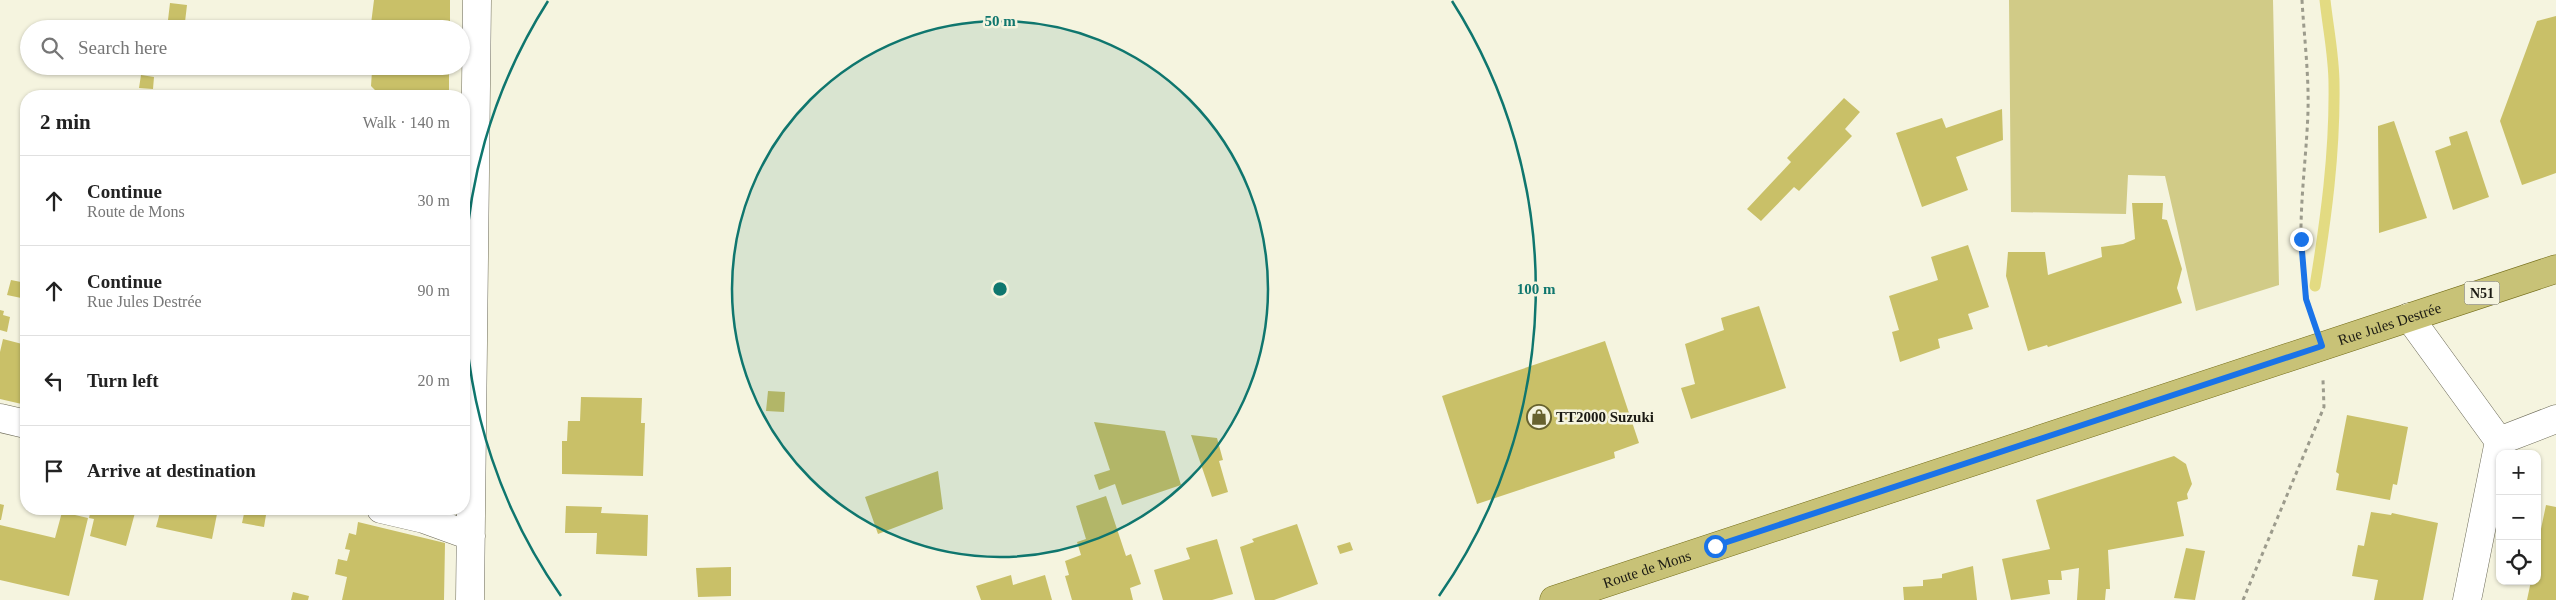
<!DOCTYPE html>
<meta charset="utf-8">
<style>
:root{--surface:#fff;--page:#f6f6f6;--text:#222;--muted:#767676;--line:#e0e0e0}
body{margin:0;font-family:"Times New Roman",serif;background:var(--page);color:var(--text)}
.controls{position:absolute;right:15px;bottom:15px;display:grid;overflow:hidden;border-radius:10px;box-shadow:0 1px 4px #0004}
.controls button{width:45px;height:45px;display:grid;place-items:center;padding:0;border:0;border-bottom:1px solid var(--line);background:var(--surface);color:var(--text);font:25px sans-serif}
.stop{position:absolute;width:15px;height:15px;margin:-11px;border:4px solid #1a73e8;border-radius:50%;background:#fff}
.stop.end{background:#1a73e8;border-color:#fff;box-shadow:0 1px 5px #0008}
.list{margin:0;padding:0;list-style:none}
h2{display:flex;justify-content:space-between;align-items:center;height:65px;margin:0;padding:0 20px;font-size:21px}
h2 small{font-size:16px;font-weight:400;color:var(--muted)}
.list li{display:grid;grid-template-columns:32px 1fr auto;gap:15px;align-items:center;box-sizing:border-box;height:90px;padding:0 20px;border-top:1px solid var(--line)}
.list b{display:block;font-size:19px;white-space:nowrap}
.list p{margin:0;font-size:16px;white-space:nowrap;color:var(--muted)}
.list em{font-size:16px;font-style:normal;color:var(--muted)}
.icon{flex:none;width:28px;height:28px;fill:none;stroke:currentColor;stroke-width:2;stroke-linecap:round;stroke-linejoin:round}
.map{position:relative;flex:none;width:2556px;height:600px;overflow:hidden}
.search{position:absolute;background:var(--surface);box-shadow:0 1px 4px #0004;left:20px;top:20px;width:450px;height:55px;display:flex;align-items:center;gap:12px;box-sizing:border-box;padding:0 18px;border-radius:28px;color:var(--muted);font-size:19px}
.panel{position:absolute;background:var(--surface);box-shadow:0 1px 4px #0004;left:20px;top:90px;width:450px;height:425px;border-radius:20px}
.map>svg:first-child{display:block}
</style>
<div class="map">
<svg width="2556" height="600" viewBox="0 0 2556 600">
<rect width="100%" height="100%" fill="#f5f4df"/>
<path fill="#d1cb87" d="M2009,0H2273L2279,285L2196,311L2165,176L2128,175L2126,214L2011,212Z"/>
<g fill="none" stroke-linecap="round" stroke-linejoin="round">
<path stroke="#e3db82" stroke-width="11" d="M2315,286C2326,219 2335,152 2334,84C2334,56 2328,28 2325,0"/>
</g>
<path fill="#c9c068" d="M374,0H450V29H397L398,27L371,24Z
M170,3L187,5L185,22L168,20Z
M2556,16V173L2522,185L2500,121L2537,21Z
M402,66H449V96H375L376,91L371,86L372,71L401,74Z
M141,75L154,77L153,89L139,88Z
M319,90L352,95V96H319Z
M138,92L149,93V96H138Z
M1844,98L1860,112L1845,129L1852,136L1799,191L1794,187L1761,221L1747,209L1791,162L1787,158Z
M2002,109L2003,140L1956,157L1968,190L1922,207L1896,133L1942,118L1946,128Z
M2394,121L2427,218L2379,233L2378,126Z
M2467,131L2489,197L2453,210L2435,151L2451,145L2449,137Z
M2132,203H2163L2162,219L2167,220L2182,269L2177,288L2182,303L2048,347L2047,345L2028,351L2006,276L2008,252H2045L2048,275L2102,257L2101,247L2123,244L2135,239Z
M1968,245L1989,307L1968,314L1973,329L1938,339L1940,348L1900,362L1892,332L1899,330L1889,296L1938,280L1931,257Z
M11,280L26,283V299L7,295Z
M1759,306L1786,388L1691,419L1681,388L1695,384L1685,344L1724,330L1721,318Z
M0,310L4,311L3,315L10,317L7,332L0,330Z
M3,339L26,345V405L0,399V352Z
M1605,341L1639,443L1614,452L1615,458L1477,504L1442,396Z
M768,391L785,392L784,412L766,411Z
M581,397L642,398L641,423H645L643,476L562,474V441H567L568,421H580Z
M2347,415L2408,427L2397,485L2393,484L2390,500L2336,490L2339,474L2336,472Z
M1094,422L1165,431L1181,485L1122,505L1115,484L1099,490L1094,475L1110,470Z
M1191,435L1217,438L1223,460L1219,461L1228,492L1212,497Z
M2174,456L2186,464L2192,484L2187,494L2188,499L2177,502L2184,536L2108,550L2110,589H2106L2105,600H2077L2079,568L2061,571L2062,580H2048L2050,594L2011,600L2002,559L2050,549L2036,500Z
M938,471L943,509L878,534L865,497Z
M1106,496L1126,556L1131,554L1141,584L1130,588L1133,600H1072L1065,576L1069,575L1065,561L1081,555L1077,542L1086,539L1076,506Z
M0,504L4,505L1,520H0Z
M2546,505L2556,507V600H2527L2531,581H2537V548Z
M566,506L602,507L601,513L648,515L647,556L596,554L597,533H565Z
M91,509H136L126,546L90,536L94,519L89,518Z
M161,509H218L212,539L156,527Z
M245,509H267L264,527L242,523Z
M62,512L88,518L69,596L0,580V525L55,538Z
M2371,512L2391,515L2392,513L2438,523L2423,600H2374L2378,580L2352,576L2358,545L2364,546Z
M358,522L445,543L444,600H342L347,577L335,574L338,559L347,561L350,550L345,549L349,533L356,535Z
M1297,524L1318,584L1274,600H1255L1240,547L1254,542L1252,539Z
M1217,539L1233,594L1212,600H1163L1154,570L1190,559L1186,548Z
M1350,542L1353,550L1340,554L1337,546Z
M2186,548L2205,551L2195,600L2174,598Z
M1973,566L1977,600H1904L1903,587L1923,586V580L1942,578V574Z
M731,567V596L698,597L696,568Z
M1011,575L1013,585L1045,575L1052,600H981L976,586Z
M293,592L309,596L308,600H291Z"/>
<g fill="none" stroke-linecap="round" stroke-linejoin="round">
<defs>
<path id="minor" d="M2409,317L2499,441
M0,418L26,424
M2499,441L2556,419
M381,509L424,519L471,536
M470,600L477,0
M2467,600L2499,441"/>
<g id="primary">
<path id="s1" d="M1554,600L2556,269"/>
</g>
</defs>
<use href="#minor" stroke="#6c6a58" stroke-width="29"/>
<use href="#primary" stroke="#746d1a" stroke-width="29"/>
<path stroke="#9c9b8c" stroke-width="3" stroke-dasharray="4 4" stroke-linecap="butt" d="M2302,0C2304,36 2309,74 2308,111C2306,177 2291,250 2312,315
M2243,600L2324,407L2323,380"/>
<use href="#minor" stroke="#fff" stroke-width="28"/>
<use href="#primary" stroke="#c8c277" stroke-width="28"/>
</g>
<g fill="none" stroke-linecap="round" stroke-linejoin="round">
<path stroke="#1a73e8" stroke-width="6" d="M1715,546L2322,346L2306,299L2301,239"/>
</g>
<circle cx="1000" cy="289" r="268" fill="#0f766e" fill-opacity=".12"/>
<g fill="none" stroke="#0f766e" stroke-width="2.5">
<circle cx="1000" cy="289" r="268"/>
<path d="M561 596A536 536 0 0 1 548 1M1452 1A536 536 0 0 1 1439 596"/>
</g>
<defs>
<symbol id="shop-ring" viewBox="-11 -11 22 22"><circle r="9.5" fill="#f5f4df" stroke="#67622f" stroke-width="1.5"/><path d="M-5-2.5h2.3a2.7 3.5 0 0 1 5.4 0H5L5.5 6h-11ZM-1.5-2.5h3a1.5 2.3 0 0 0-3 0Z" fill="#67622f"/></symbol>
</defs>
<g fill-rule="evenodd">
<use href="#shop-ring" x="1525" y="403" width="28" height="28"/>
</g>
<g text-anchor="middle" stroke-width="5" stroke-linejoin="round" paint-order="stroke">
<rect fill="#f5f4df" stroke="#5c5b50" stroke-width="1" x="2464.5" y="281.5" width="35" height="23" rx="4"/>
<g font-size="14" font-weight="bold" fill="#1b1a13">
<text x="2482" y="298">N51</text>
</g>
<g font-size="15" fill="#1b1a13" stroke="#f5f4df">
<text dy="5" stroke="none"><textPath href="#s1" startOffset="880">Rue Jules Destrée</textPath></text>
<text dy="5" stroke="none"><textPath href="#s1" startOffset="98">Route de Mons</textPath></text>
</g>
<g font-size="15" font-weight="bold" fill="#1b1a13" stroke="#f5f4df" text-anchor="start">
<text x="1556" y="422">TT2000 Suzuki</text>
</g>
</g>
<circle cx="1000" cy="289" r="8" fill="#0f766e" stroke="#f5f4df" stroke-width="2.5"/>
<g font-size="15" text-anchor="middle" font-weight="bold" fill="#0f766e" stroke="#f5f4df" stroke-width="5" stroke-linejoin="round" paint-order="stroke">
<text x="1000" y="26">50 m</text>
<text x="1536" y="294">100 m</text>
</g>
</svg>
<div class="controls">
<button>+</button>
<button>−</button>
<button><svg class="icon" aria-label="locate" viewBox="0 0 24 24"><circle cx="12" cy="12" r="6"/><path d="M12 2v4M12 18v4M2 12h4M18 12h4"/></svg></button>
</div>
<div class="stop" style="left:1715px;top:546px"></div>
<div class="stop end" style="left:2301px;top:239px"></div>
<div class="search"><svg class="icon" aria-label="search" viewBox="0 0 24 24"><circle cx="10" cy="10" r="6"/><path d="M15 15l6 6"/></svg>Search here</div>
<section class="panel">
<h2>2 min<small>Walk · 140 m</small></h2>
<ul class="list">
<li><svg class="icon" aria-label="ahead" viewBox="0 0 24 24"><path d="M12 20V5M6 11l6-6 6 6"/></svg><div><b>Continue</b><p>Route de Mons</p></div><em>30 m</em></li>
<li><svg class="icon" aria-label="ahead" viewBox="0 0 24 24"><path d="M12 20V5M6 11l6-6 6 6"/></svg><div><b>Continue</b><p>Rue Jules Destrée</p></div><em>90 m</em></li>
<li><svg class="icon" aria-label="left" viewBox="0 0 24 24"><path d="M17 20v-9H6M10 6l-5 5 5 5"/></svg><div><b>Turn left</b></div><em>20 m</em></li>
<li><svg class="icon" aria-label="arrive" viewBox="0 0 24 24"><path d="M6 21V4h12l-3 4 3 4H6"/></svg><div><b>Arrive at destination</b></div></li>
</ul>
</section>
</div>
